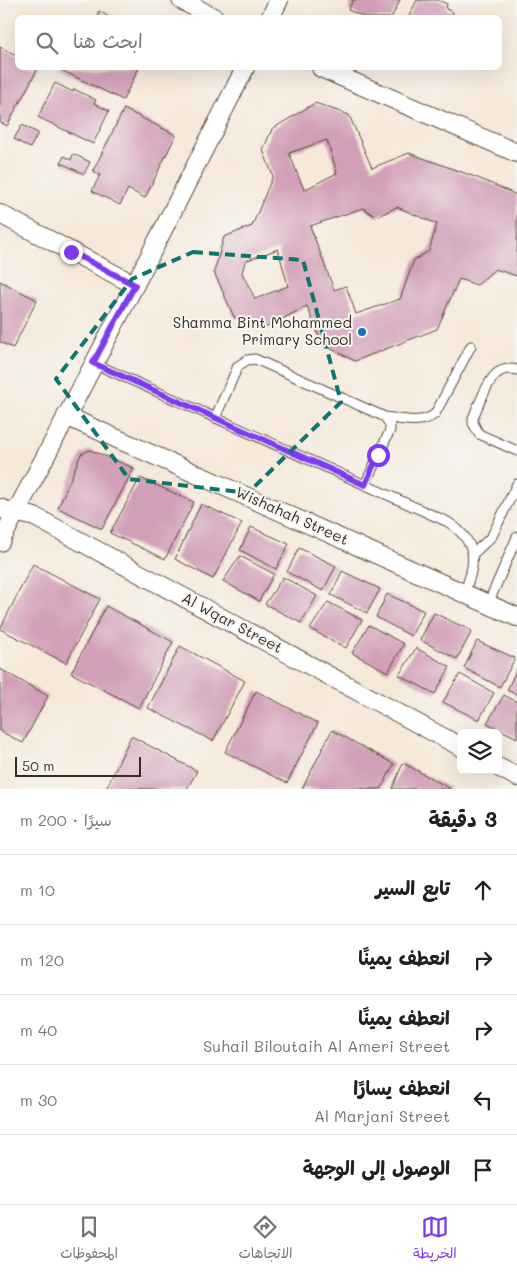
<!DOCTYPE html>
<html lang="ar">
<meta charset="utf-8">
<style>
:root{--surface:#fff;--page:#f2f2f2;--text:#202124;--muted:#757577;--line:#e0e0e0;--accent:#7c3aed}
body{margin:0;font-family:Mali,"Playpen Sans Arabic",sans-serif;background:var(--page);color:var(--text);direction:rtl}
.controls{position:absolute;right:15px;bottom:15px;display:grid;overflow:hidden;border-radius:8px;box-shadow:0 5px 20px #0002}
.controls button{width:45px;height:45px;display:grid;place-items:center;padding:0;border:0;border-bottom:1px solid var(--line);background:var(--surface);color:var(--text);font:25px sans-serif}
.scale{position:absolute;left:15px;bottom:12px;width:126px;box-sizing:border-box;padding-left:5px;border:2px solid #3b2a1e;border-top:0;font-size:14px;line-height:18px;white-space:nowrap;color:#3b2a1e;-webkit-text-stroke:4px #f6f6f2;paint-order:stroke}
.stop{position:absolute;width:15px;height:15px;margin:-11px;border:4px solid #7c3aed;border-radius:50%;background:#fff}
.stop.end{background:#7c3aed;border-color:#fff;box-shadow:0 1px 5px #0008}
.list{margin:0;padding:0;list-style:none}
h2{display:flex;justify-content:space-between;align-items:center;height:65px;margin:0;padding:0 20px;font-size:21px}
h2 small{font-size:16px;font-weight:400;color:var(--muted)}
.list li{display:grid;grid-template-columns:32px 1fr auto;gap:15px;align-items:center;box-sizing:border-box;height:70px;padding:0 20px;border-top:1px solid var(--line)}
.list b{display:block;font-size:19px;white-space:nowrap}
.list p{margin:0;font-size:16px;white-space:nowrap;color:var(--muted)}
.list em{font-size:16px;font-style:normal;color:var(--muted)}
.icon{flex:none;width:28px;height:28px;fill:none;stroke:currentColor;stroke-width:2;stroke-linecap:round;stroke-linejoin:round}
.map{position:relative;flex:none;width:517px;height:789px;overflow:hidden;direction:ltr}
.search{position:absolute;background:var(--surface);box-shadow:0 5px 20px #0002;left:15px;right:15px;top:15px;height:55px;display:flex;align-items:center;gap:12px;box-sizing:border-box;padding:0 18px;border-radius:8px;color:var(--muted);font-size:19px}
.sheet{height:415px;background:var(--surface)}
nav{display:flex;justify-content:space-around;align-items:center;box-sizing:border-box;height:70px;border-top:1px solid var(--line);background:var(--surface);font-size:14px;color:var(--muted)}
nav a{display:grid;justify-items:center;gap:2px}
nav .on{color:var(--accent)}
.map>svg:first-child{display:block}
</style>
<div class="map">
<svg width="517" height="789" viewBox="0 0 517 789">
<rect width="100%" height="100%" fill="#f6f6f2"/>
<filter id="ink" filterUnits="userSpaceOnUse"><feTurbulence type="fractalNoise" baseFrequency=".02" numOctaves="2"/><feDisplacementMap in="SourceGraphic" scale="10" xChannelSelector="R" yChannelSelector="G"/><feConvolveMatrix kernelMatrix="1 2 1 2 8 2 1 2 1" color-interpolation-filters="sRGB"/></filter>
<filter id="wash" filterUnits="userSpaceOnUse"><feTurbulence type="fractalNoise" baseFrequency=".0096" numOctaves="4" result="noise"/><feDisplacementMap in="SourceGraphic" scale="20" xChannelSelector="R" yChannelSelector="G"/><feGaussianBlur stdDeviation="1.12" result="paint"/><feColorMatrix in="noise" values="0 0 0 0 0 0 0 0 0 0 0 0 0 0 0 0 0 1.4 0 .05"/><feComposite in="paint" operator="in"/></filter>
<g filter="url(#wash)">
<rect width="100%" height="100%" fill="#f5e9da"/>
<g id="blocks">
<path fill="#d29fb8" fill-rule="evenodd" d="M353,0H400L391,18H367L348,10Z
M417,0H438L447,4L446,9L453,12L451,18H408Z
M99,11L111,18H96Z
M0,47L18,56V68H38L7,126L0,122Z
M57,68H139L123,100Z
M55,83L73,92L74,89L96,100L94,103L109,111L93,144L38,117Z
M315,103L349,115L372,168L409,153L478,178L517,195V276L495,269L477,285L459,279L437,329L355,361L322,344L307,306L263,329L234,317L214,272L224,237L252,226L273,176L263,150L272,129ZM327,140L337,173L304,190L289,153ZM397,207L437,224L429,251L414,260L400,299L356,314L346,286L334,290L310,226L363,208L376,217ZM278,249L288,286L255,299L242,273L245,261Z
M124,109L176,135L145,198L128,189L120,205L92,191L100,175L93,171Z
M22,125L38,133L30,148L14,139Z
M73,154L90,162L84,174L61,163L64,156L71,160Z
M0,281L37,300L13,348L0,342Z
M90,450L134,468L102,529L58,508L81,454Z
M140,478L194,502L165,559L110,533Z
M201,504L242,523L213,579L175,559Z
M251,527L289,544L276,569L240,550Z
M299,548L336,566L323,591L287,572Z
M240,556L274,574L259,601L223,581Z
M33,564L100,599L66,663L0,629Z
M342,571L380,589L367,613L331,595Z
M283,577L317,596L301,623L265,604Z
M387,594L424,611L411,636L376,617Z
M328,602L362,620L346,648L310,629Z
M106,606L173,642L139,708L71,673Z
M434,613L472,631L457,659L420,640Z
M369,625L404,644L388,672L352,653Z
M477,641L515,658L500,687L464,668Z
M180,646L245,681L213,741L148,708Z
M416,648L450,667L435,694L399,675Z
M0,669L48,696L23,743L0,731Z
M517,669V695L507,690Z
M460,674L494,693L479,720L443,702Z
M256,691L318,723L287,783L225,752Z
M504,695L517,702V738L487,723Z
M332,730L394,764L381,789H302Z
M131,736L197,771L187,789H106Z
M403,763L451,789H392Z"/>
</g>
</g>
<g filter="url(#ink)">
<use href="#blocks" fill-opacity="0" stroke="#57473a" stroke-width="1"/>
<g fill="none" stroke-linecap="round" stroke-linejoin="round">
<defs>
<path id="service" d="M93,363L448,522C478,542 477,562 464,593
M517,370C497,365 490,380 483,395C479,403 476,410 473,418V423L479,434L517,451
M385,417C401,419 421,425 435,414L471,346
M215,418L238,366L247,360L255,359L385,417L390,425V430L365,485
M473,554L492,536L517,484
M488,604L517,537"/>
<path id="minor" d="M181,0L215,18
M270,18L279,0
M321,68L517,153
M0,214L135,285
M66,416L517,617
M0,508C12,514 24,512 37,518L461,747
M0,542C84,385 165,227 245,68
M498,767L517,777"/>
</defs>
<use href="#service" stroke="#57473a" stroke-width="11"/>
<use href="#minor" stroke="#57473a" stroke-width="20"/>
<use href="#service" stroke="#fff" stroke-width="9"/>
<use href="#minor" stroke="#fff" stroke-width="18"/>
</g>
</g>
<g fill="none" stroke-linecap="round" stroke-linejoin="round" filter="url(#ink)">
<path stroke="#7c3aed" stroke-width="6" d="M71,252L135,285L93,363L365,485L378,455"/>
</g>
<path fill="none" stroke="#0f766e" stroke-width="4" stroke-dasharray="10 6" stroke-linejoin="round" d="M193,252L303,260L341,402L248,493L129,479L56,379L132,279Z"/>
<circle fill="#1f6fb2" stroke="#f6f6f2" stroke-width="2" cx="362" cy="332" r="5"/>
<g text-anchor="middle" stroke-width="4" stroke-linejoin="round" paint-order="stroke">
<g font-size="15" fill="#3b2a1e" stroke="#f6f6f2" text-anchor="end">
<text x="352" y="328">Shamma Bint Mohammed<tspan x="352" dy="17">Primary School</tspan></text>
</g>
<g font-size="15" fill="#3b2a1e" stroke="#f6f6f2">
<text transform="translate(292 516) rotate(24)" y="5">Wishahah Street</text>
<text transform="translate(232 623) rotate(28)" y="5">Al Wqar Street</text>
</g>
</g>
</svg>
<div class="controls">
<button><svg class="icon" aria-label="layers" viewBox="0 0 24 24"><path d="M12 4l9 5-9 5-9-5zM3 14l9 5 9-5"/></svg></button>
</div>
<div class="scale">50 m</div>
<div class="stop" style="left:378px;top:455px"></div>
<div class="stop end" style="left:71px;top:252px"></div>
<div class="search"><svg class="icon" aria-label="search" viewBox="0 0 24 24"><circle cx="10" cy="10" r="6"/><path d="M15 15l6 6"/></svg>ابحث هنا</div>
</div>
<section class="sheet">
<h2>3 دقيقة<small>سيرًا · 200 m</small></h2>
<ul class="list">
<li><svg class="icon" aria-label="ahead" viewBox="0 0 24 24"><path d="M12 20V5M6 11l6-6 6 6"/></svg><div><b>تابع السير</b></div><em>10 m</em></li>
<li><svg class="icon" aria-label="right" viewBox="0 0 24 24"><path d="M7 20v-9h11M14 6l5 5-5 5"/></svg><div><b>انعطف يمينًا</b></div><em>120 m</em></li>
<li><svg class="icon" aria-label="right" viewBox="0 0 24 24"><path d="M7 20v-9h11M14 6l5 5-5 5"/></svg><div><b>انعطف يمينًا</b><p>Suhail Biloutaih Al Ameri Street</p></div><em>40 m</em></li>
<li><svg class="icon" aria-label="left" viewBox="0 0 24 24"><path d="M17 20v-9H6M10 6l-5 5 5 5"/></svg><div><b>انعطف يسارًا</b><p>Al Marjani Street</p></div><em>30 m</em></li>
<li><svg class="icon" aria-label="arrive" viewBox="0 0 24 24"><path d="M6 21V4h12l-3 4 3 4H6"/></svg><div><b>الوصول إلى الوجهة</b></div></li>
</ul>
</section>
<nav>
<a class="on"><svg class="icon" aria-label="map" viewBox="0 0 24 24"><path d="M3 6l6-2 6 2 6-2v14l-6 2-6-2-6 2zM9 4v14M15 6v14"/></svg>الخريطة</a>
<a><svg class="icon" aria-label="directions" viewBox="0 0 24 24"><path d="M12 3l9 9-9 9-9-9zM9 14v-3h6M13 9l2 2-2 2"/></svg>الاتجاهات</a>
<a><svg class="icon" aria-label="saved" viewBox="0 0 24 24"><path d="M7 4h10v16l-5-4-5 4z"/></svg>المحفوظات</a>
</nav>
